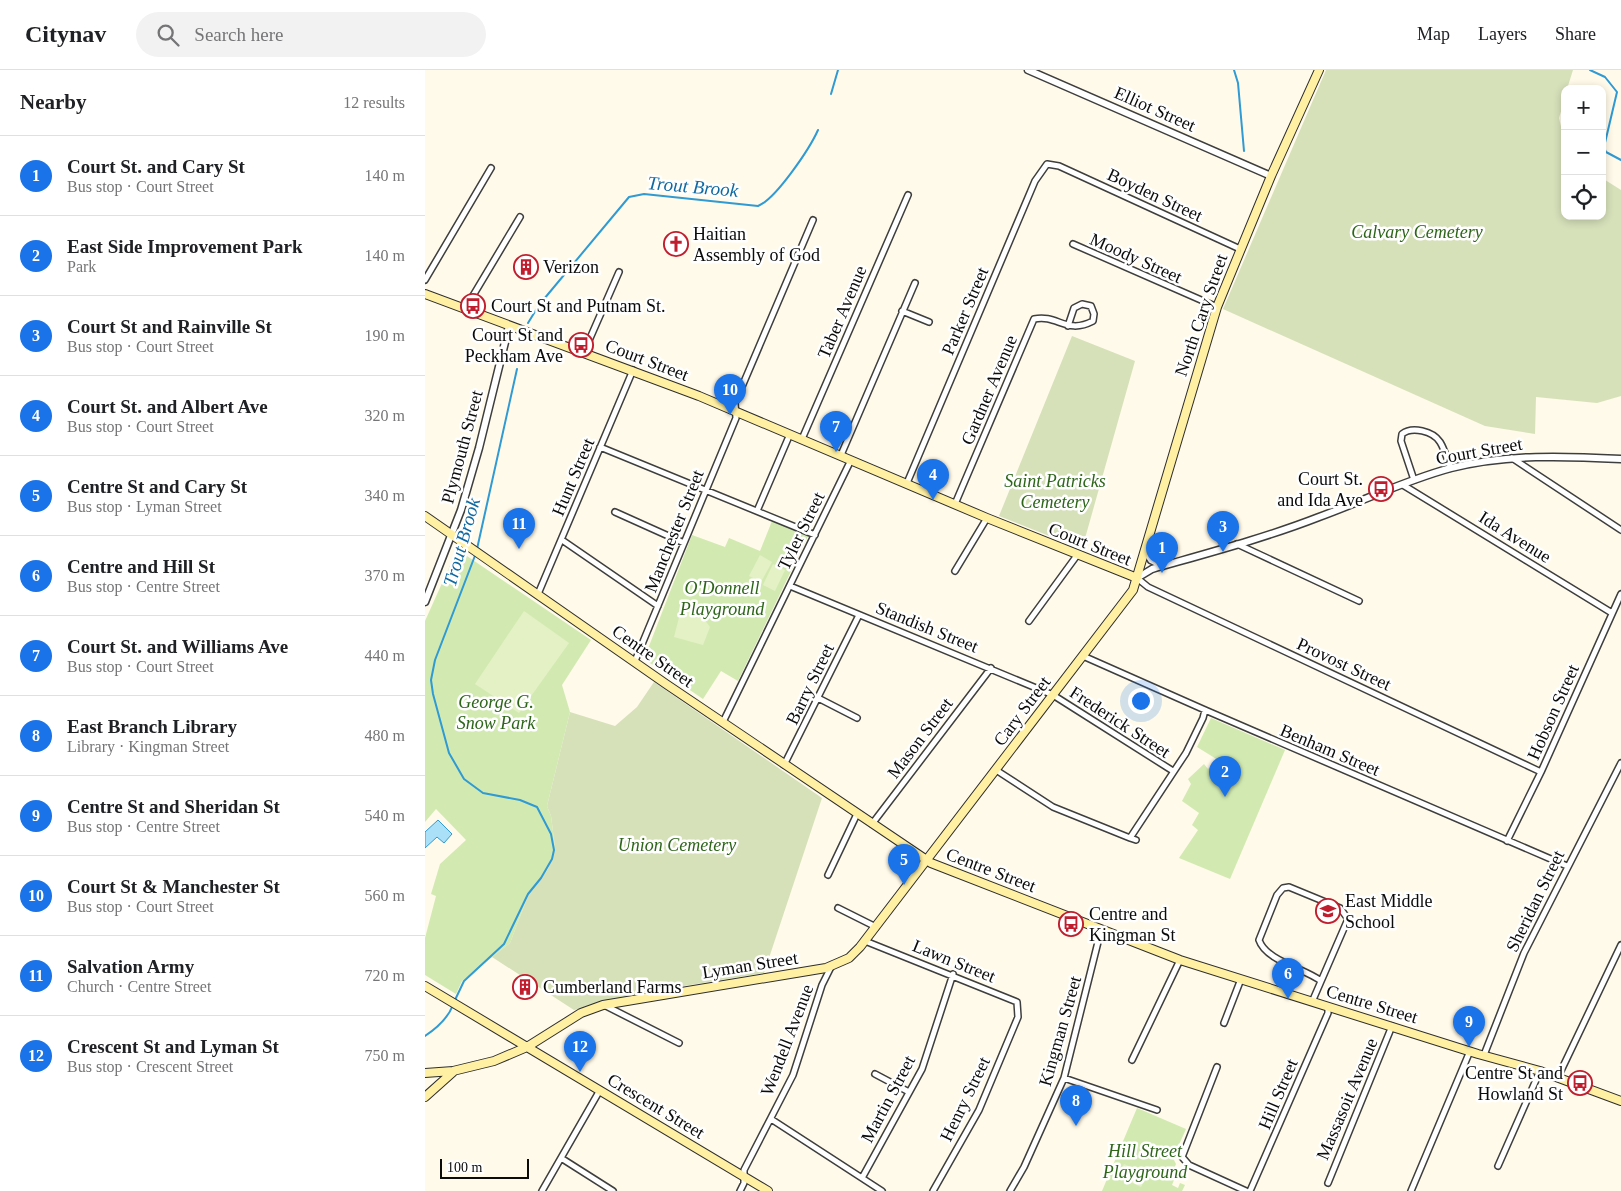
<!DOCTYPE html>
<meta charset="utf-8">
<style>
:root{--surface:#fff;--page:#f2f2f2;--text:#202124;--muted:#757577;--line:#e0e0e0;--accent:#1a73e8}
body{margin:0;font-family:Georgia,serif;background:var(--page);color:var(--text)}
.controls{position:absolute;right:15px;top:15px;display:grid;overflow:hidden;border-radius:10px;box-shadow:0 2px 8px #0003}
.controls button{width:45px;height:45px;display:grid;place-items:center;padding:0;border:0;border-bottom:1px solid var(--line);background:var(--surface);color:var(--text);font:25px sans-serif}
.scale{position:absolute;left:15px;bottom:12px;width:89px;box-sizing:border-box;padding-left:5px;border:2px solid #0b0b0b;border-top:0;font-size:14px;line-height:18px;white-space:nowrap;color:#0b0b0b;-webkit-text-stroke:4px #fff;paint-order:stroke}
.you{position:absolute;left:715px;top:630px;width:18px;height:18px;margin:-12px;border:4px solid #fff;border-radius:50%;background:#1a73e8;box-shadow:0 0 0 8px #1a73e833}
.badge{display:grid;place-items:center;width:32px;height:32px;border-radius:50%;background:var(--accent);color:#fff;font-size:16px;font-weight:700}
.pin{position:absolute;translate:-50% -41px;filter:drop-shadow(0 1px 2px #0008)}
.pin::after{content:'';position:absolute;top:26px;width:18px;height:15px;background:inherit;clip-path:polygon(0 0,100% 0,50% 100%)}
.list{margin:0;padding:0;list-style:none}
h2{display:flex;justify-content:space-between;align-items:center;height:65px;margin:0;padding:0 20px;font-size:21px}
h2 small{font-size:16px;font-weight:400;color:var(--muted)}
.list li{display:grid;grid-template-columns:32px 1fr auto;gap:15px;align-items:center;box-sizing:border-box;height:80px;padding:0 20px;border-top:1px solid var(--line)}
.list b{display:block;font-size:19px;white-space:nowrap}
.list p{margin:0;font-size:16px;white-space:nowrap;color:var(--muted)}
.list em{font-size:16px;font-style:normal;color:var(--muted)}
.icon{flex:none;width:28px;height:28px;fill:none;stroke:currentColor;stroke-width:2;stroke-linecap:round;stroke-linejoin:round}
.map{position:relative;flex:none;width:1196px;height:1121px;overflow:hidden}
header{display:flex;align-items:center;gap:30px;box-sizing:border-box;height:70px;padding:0 25px;background:var(--surface);border-bottom:1px solid var(--line)}
header strong{font-size:24px}
nav{display:flex;gap:28px;margin-inline-start:auto;font-size:18px}
.search{width:350px;height:45px;background:var(--page);display:flex;align-items:center;gap:12px;box-sizing:border-box;padding:0 18px;border-radius:28px;color:var(--muted);font-size:19px}
main{display:flex}
aside{flex:1;background:var(--surface)}
.map>svg:first-child{display:block}
</style>
<header>
<strong>Citynav</strong>
<div class="search"><svg class="icon" aria-label="search" viewBox="0 0 24 24"><circle cx="10" cy="10" r="6"/><path d="M15 15l6 6"/></svg>Search here</div>
<nav><a>Map</a><a>Layers</a><a>Share</a></nav>
</header>
<main>
<aside>
<h2>Nearby<small>12 results</small></h2>
<ul class="list">
<li><span class="badge">1</span><div><b>Court St. and Cary St</b><p>Bus stop · Court Street</p></div><em>140 m</em></li>
<li><span class="badge">2</span><div><b>East Side Improvement Park</b><p>Park</p></div><em>140 m</em></li>
<li><span class="badge">3</span><div><b>Court St and Rainville St</b><p>Bus stop · Court Street</p></div><em>190 m</em></li>
<li><span class="badge">4</span><div><b>Court St. and Albert Ave</b><p>Bus stop · Court Street</p></div><em>320 m</em></li>
<li><span class="badge">5</span><div><b>Centre St and Cary St</b><p>Bus stop · Lyman Street</p></div><em>340 m</em></li>
<li><span class="badge">6</span><div><b>Centre and Hill St</b><p>Bus stop · Centre Street</p></div><em>370 m</em></li>
<li><span class="badge">7</span><div><b>Court St. and Williams Ave</b><p>Bus stop · Court Street</p></div><em>440 m</em></li>
<li><span class="badge">8</span><div><b>East Branch Library</b><p>Library · Kingman Street</p></div><em>480 m</em></li>
<li><span class="badge">9</span><div><b>Centre St and Sheridan St</b><p>Bus stop · Centre Street</p></div><em>540 m</em></li>
<li><span class="badge">10</span><div><b>Court St &amp; Manchester St</b><p>Bus stop · Court Street</p></div><em>560 m</em></li>
<li><span class="badge">11</span><div><b>Salvation Army</b><p>Church · Centre Street</p></div><em>720 m</em></li>
<li><span class="badge">12</span><div><b>Crescent St and Lyman St</b><p>Bus stop · Crescent Street</p></div><em>750 m</em></li>
</ul>
</aside>
<div class="map">
<svg width="1196" height="1121" viewBox="0 0 1196 1121">
<rect width="100%" height="100%" fill="#fffae9"/>
<path fill="#d2eab2" d="M347,451L383,466L313,611L296,601L278,629L219,589L267,465L300,477L304,468L335,481Z
M31,482L39,484L166,570L137,615L145,642L122,736L126,746L130,777L123,799L104,823L85,873L37,911L31,924L0,905V868L11,826L6,824L15,794L41,770L11,739L0,752V551Z
M786,648L860,680L805,809L754,788L773,760L767,755L774,743L757,731L766,714L763,709L779,694L783,699L793,690L772,677Z
M712,1038L761,1059L748,1088L751,1094L745,1108L749,1110L747,1115L753,1118L755,1113L760,1115L757,1121H677Z"/>
<path fill="#d6e1ba" d="M901,0H1148L1142,19H1140V28L1134,48L1140,73V146H1177V108L1196,120V326L1172,333L1111,327L1110,364L1060,356L798,239Z
M647,266L710,291L657,479L574,446Z
M229,612L397,728L339,903L216,923L149,940L67,887L85,873L104,823L123,799L130,777L126,746L122,736L145,642L190,656L212,637Z"/>
<path fill="#e4f1c4" d="M335,485L347,492L336,512L324,506Z
M348,494L360,500L350,521L338,515Z
M256,540L273,541L285,557L278,575L249,567Z
M99,541L144,573L94,643L50,614Z
M699,1094L722,1105L716,1117L693,1106Z"/>
<path fill="#abe0f9" stroke="#2f9ad3" d="M13,750L27,764L19,773L12,767L0,778V762Z"/>
<g fill="none" stroke-linecap="round" stroke-linejoin="round">
<path stroke="#2f9ad3" stroke-width="2" d="M809,0L813,13L819,81
M1165,0L1180,7L1192,22L1179,77L1181,82L1196,90
M406,24L413,0
M103,253L114,235L204,127L219,124L333,136C351,129 385,78 393,60
M52,479L92,299
M30,930L39,911L79,874L103,824L116,808L127,789L129,780L126,764L112,737L95,730L58,723L39,709L24,683L8,624L6,610L10,590L51,483
M0,966C12,958 23,948 28,935"/>
<defs>
<path id="minor" d="M648,174L792,237
M0,210L66,98
M40,239L95,147
M477,241L504,252
M159,282L194,202
M377,369L483,125
M175,377L390,465
M416,385L490,213
M1087,388L1196,460
M989,410L976,371L977,364C987,356 1008,361 1015,372C1020,380 1022,390 1026,398
M482,413L610,111L622,94L634,96L815,179
M978,415L1187,543
M530,434L609,249C633,244 641,265 668,251L669,244L666,236L657,234L649,238L643,256
M332,441L365,364
M190,442L259,473
M137,470L233,536
M812,474L934,531
M530,501L562,448
M712,508L723,517L1116,702
M365,516L628,625L748,701
M113,524L208,300
M604,551L653,484
M658,586L780,640L1142,796
M210,591L311,348L310,333L388,150
M393,628L432,648
M298,652L426,390
M359,695L434,545
M571,700L628,737L705,768
M447,754L566,598
M711,770L705,768L761,683L778,648L780,640
M1082,771L1116,702L1196,524
M403,805L432,744
M413,838L451,857
M440,871L592,932L593,947L554,1040L508,1121
M887,932L923,849L915,838L864,817L858,818L852,825L834,870C841,891 879,898 896,911
M179,935L254,973
M799,953L816,909
M1059,985L1099,883L1196,693
M707,990L755,890
M792,997L757,1087L764,1095L821,1121
M450,1004L484,1022
M1133,1007L1196,875
M639,1008L732,1040
M346,1049L457,1121
M136,1088L188,1121
M1073,1096L1115,1001
M437,1108L497,999L528,904
M903,1113L967,956
M117,1121L175,1020
M315,1121L319,1113V1100L368,1005L397,915L406,897
M585,1121L599,1097L639,1008L676,860
M825,1121L903,943V937
M986,1121L1045,981"/>
<path id="tertiary" d="M603,0L846,106
M721,482L726,490L738,496
M712,508L727,499C783,483 840,468 894,447C938,431 981,410 1026,398C1082,384 1139,386 1196,389
M0,532L36,440L54,378L84,256"/>
<path id="secondary" d="M0,224L274,326L562,448L712,508
M0,446L241,614L506,793L755,890L1053,984L1115,1001L1196,1031
M0,916L343,1121
M0,1003L28,1001L69,991L102,977L156,943L178,935L401,898L424,888L435,877L708,520L792,237L846,106L894,0
M0,1027L28,1002"/>
</defs>
<use href="#minor" stroke="#3e3e3e" stroke-width="8"/>
<use href="#tertiary" stroke="#3e3e3e" stroke-width="9"/>
<use href="#secondary" stroke="#2d2d2d" stroke-width="10"/>
<use href="#minor" stroke="#fff" stroke-width="5"/>
<use href="#tertiary" stroke="#fff" stroke-width="6"/>
<use href="#secondary" stroke="#fff0a4" stroke-width="8"/>
</g>
<defs>
<symbol id="church-ring" viewBox="-11 -11 22 22"><circle r="9.5" fill="#fff" stroke="#c01e2e" stroke-width="1.5"/><path d="M-1.2-6h2.4v3.5h3.3v2.4h-3.3V6h-2.4V-.1h-3.3v-2.4h3.3Z" fill="#c01e2e"/></symbol>
<symbol id="building-ring" viewBox="-11 -11 22 22"><circle r="9.5" fill="#fff" stroke="#c01e2e" stroke-width="1.5"/><path d="M-4-6H4V6H1V3H-1V6H-4ZM-2.5-4.3h1.7v1.8h-1.7ZM.8-4.3h1.7v1.8H.8ZM-2.5-1h1.7V.8h-1.7ZM.8-1h1.7V.8H.8Z" fill="#c01e2e"/></symbol>
<symbol id="bus-ring" viewBox="-11 -11 22 22"><circle r="9.5" fill="#fff" stroke="#c01e2e" stroke-width="1.5"/><path d="M-5-6H5V4H4V6H2V4H-2V6H-4V4H-5ZM-3.5-4V0h7V-4ZM-3.5 1.2v1.5H-2V1.2ZM2 1.2v1.5H3.5V1.2Z" fill="#c01e2e"/></symbol>
<symbol id="school-ring" viewBox="-11 -11 22 22"><circle r="9.5" fill="#fff" stroke="#c01e2e" stroke-width="1.5"/><path d="M0-5L7-2L0 1L-7-2ZM-4 1L0 2.5L4 1V4Q0 6-4 4Z" fill="#c01e2e"/></symbol>
</defs>
<g fill-rule="evenodd">
<use href="#church-ring" x="237" y="160" width="28" height="28"/>
<use href="#building-ring" x="87" y="183" width="28" height="28"/>
<use href="#bus-ring" x="34" y="222" width="28" height="28"/>
<use href="#bus-ring" x="142" y="261" width="28" height="28"/>
<use href="#bus-ring" x="942" y="405" width="28" height="28"/>
<use href="#school-ring" x="889" y="827" width="28" height="28"/>
<use href="#bus-ring" x="632" y="840" width="28" height="28"/>
<use href="#building-ring" x="86" y="903" width="28" height="28"/>
<use href="#bus-ring" x="1141" y="999" width="28" height="28"/>
</g>
<g text-anchor="middle" stroke-width="5" stroke-linejoin="round" paint-order="stroke">
<g font-size="18" fill="#0b0b0b" stroke="#fff">
<text transform="translate(730 39) rotate(24)" y="6">Elliot Street</text>
<text transform="translate(730 125) rotate(25)" y="6">Boyden Street</text>
<text transform="translate(711 188) rotate(24)" y="6">Moody Street</text>
<text transform="translate(540 241) rotate(-67)" y="6">Parker Street</text>
<text transform="translate(417 242) rotate(-67)" y="6">Taber Avenue</text>
<text transform="translate(776 245) rotate(-71)" y="6">North Cary Street</text>
<text transform="translate(222 290) rotate(21)" y="6">Court Street</text>
<text transform="translate(564 320) rotate(-67)" y="6">Gardner Avenue</text>
<text transform="translate(37 377) rotate(-75)" y="6">Plymouth Street</text>
<text transform="translate(1054 381) rotate(-10)" y="6">Court Street</text>
<text transform="translate(148 407) rotate(-67)" y="6">Hunt Street</text>
<text transform="translate(249 461) rotate(-68)" y="6">Manchester Street</text>
<text transform="translate(376 461) rotate(-64)" y="6">Tyler Street</text>
<text transform="translate(1090 467) rotate(32)" y="6">Ida Avenue</text>
<text transform="translate(665 474) rotate(22)" y="6">Court Street</text>
<text transform="translate(502 557) rotate(22)" y="6">Standish Street</text>
<text transform="translate(228 586) rotate(35)" y="6">Centre Street</text>
<text transform="translate(919 594) rotate(25)" y="6">Provost Street</text>
<text transform="translate(385 614) rotate(-64)" y="6">Barry Street</text>
<text transform="translate(597 641) rotate(-53)" y="6">Cary Street</text>
<text transform="translate(1128 642) rotate(-66)" y="6">Hobson Street</text>
<text transform="translate(695 652) rotate(33)" y="6">Frederick Street</text>
<text transform="translate(495 668) rotate(-53)" y="6">Mason Street</text>
<text transform="translate(905 680) rotate(23)" y="6">Benham Street</text>
<text transform="translate(566 800) rotate(21)" y="6">Centre Street</text>
<text transform="translate(1110 831) rotate(-64)" y="6">Sheridan Street</text>
<text transform="translate(529 891) rotate(22)" y="6">Lawn Street</text>
<text transform="translate(325 895) rotate(-9)" y="6">Lyman Street</text>
<text transform="translate(947 934) rotate(17)" y="6">Centre Street</text>
<text transform="translate(635 961) rotate(-74)" y="6">Kingman Street</text>
<text transform="translate(362 970) rotate(-69)" y="6">Wendell Avenue</text>
<text transform="translate(853 1024) rotate(-67)" y="6">Hill Street</text>
<text transform="translate(463 1029) rotate(-62)" y="6">Martin Street</text>
<text transform="translate(540 1029) rotate(-64)" y="6">Henry Street</text>
<text transform="translate(922 1029) rotate(-67)" y="6">Massasoit Avenue</text>
<text transform="translate(231 1036) rotate(31)" y="6">Crescent Street</text>
</g>
<g font-size="18" font-style="italic" fill="#2d6519" stroke="#fff">
<text x="992" y="168">Calvary Cemetery</text>
<text x="630" y="417">Saint Patricks<tspan x="630" dy="21">Cemetery</tspan></text>
<text x="297" y="524">O'Donnell<tspan x="297" dy="21">Playground</tspan></text>
<text x="71" y="638">George G.<tspan x="71" dy="21">Snow Park</tspan></text>
<text x="252" y="781">Union Cemetery</text>
<text x="720" y="1087">Hill Street<tspan x="720" dy="21">Playground</tspan></text>
</g>
<g font-size="18" fill="#0b0b0b" stroke="#fff" text-anchor="start">
<text x="268" y="170">Haitian<tspan x="268" dy="21">Assembly of God</tspan></text>
<text x="118" y="203">Verizon</text>
<text x="66" y="242">Court St and Putnam St.</text>
<text x="138" y="271" text-anchor="end">Court St and<tspan x="138" dy="21">Peckham Ave</tspan></text>
<text x="938" y="415" text-anchor="end">Court St.<tspan x="938" dy="21">and Ida Ave</tspan></text>
<text x="920" y="837">East Middle<tspan x="920" dy="21">School</tspan></text>
<text x="664" y="850">Centre and<tspan x="664" dy="21">Kingman St</tspan></text>
<text x="118" y="923">Cumberland Farms</text>
<text x="1138" y="1009" text-anchor="end">Centre St and<tspan x="1138" dy="21">Howland St</tspan></text>
</g>
<g font-size="19" font-style="italic" fill="#1069a1" stroke="#fff">
<text transform="translate(268 116) rotate(5)" y="7">Trout Brook</text>
<text transform="translate(36 472) rotate(-74)" y="7">Trout Brook</text>
</g>
</g>
</svg>
<div class="controls">
<button>+</button>
<button>−</button>
<button><svg class="icon" aria-label="locate" viewBox="0 0 24 24"><circle cx="12" cy="12" r="6"/><path d="M12 2v4M12 18v4M2 12h4M18 12h4"/></svg></button>
</div>
<div class="scale">100 m</div>
<div class="you"></div>
<div class="pin badge" style="left:737px;top:503px">1</div>
<div class="pin badge" style="left:800px;top:727px">2</div>
<div class="pin badge" style="left:798px;top:482px">3</div>
<div class="pin badge" style="left:508px;top:430px">4</div>
<div class="pin badge" style="left:479px;top:815px">5</div>
<div class="pin badge" style="left:863px;top:929px">6</div>
<div class="pin badge" style="left:411px;top:382px">7</div>
<div class="pin badge" style="left:651px;top:1056px">8</div>
<div class="pin badge" style="left:1044px;top:977px">9</div>
<div class="pin badge" style="left:305px;top:345px">10</div>
<div class="pin badge" style="left:94px;top:479px">11</div>
<div class="pin badge" style="left:155px;top:1002px">12</div>
</div>
</main>
